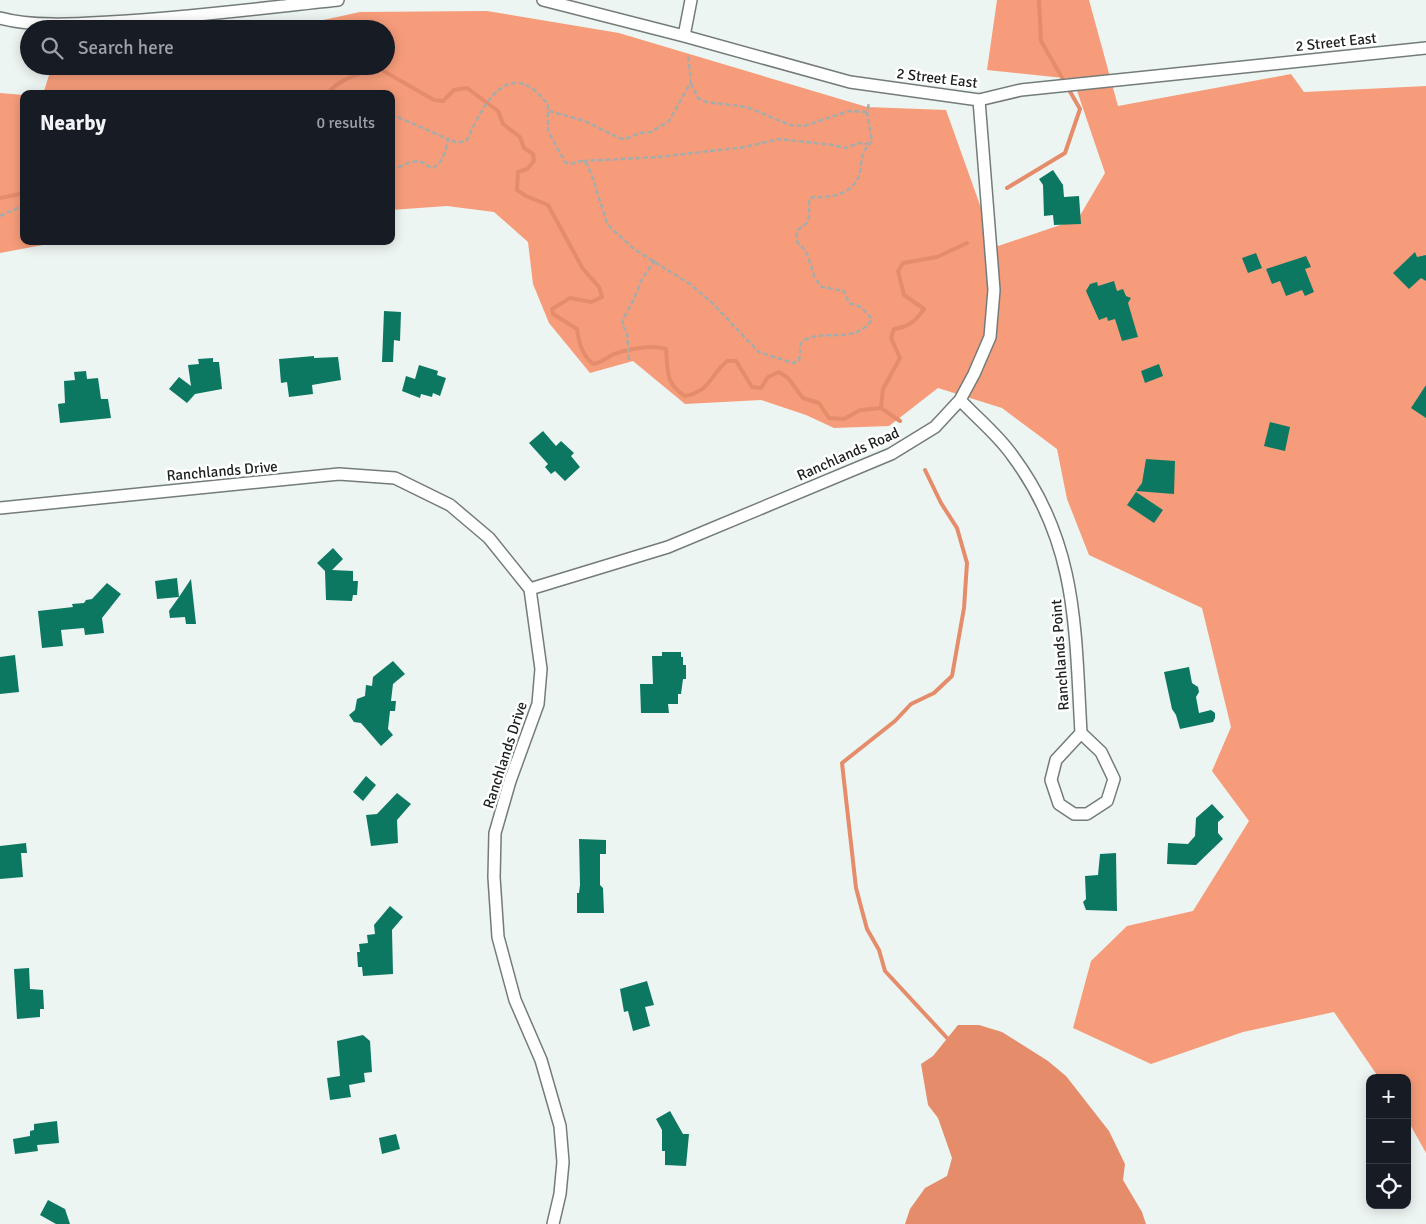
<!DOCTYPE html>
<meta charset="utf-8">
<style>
:root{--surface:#171b24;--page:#20242c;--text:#f1f3f6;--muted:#9ea1a6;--line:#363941}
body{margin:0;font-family:Signika,sans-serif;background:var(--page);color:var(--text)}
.controls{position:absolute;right:15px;bottom:15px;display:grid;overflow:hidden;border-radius:10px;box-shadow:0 2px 12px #0003}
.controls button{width:45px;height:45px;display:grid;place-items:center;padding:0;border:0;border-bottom:1px solid var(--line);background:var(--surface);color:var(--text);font:25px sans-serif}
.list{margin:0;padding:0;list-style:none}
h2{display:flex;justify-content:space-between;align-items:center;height:65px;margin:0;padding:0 20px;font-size:21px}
h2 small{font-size:16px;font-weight:400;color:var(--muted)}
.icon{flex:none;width:28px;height:28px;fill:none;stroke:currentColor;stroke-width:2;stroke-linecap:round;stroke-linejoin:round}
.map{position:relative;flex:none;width:1426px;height:1224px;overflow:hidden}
.search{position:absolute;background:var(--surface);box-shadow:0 2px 12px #0003;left:20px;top:20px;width:375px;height:55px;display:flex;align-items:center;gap:12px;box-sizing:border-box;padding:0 18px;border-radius:28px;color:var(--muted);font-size:19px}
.panel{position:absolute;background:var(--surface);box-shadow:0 2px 12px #0003;left:20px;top:90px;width:375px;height:155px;border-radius:10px}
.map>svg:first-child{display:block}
</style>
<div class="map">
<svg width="1426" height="1224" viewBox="0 0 1426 1224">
<rect width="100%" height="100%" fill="#edf5f2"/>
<path fill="#f69c7a" d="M997,0H1089L1118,106L1291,74L1304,92L1426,86V1153L1407,1119V1078H1379L1334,1012L1243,1032L1151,1064L1073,1028L1091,961L1127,926L1193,911L1249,821L1212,771L1231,727L1202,608L1089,555L1067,499L1057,449L1002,408L938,388L889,426L834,428L806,415L761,400L685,404L633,361L590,373L549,323L533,284L528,242L494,212L447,206L391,210V94H43L52,66H386V29H282L360,12L487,11L619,33L867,107L946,110L995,247L1078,219L1105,173L1073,79L987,70Z
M0,93L24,95V241H64L0,253Z"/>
<path fill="#e58c6b" d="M958,1025H979L1002,1032L1048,1061L1066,1076L1109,1131L1125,1164L1123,1180L1142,1212L1146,1224H905L910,1209L925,1188L947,1176L952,1158L938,1118L928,1105L921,1064L933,1056Z"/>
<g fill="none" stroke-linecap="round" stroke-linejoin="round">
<path stroke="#e58c6b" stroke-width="4" d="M327,94C340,78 361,72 380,69L434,100L443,101L454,90L467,88L498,111L503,124L520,137L524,148L533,154L534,161L527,169L518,172L517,190L526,196L548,205L583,269L599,287L602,297L591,302L570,298L552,309L553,314L577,329C579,343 582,355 593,364C605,362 605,358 614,354C630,349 650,344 666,349C668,370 665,384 685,396C711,391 710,375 727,361H736L752,387L761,388L768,377L779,372L788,378L803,398L819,403L829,418L844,419L860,410L881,408
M1007,188L1065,153L1080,109L1041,41L1039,0
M0,198L20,194L24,189
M881,408L883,389L900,358L891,338L894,329C908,327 916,321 924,309L904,295L898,271L903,263L937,257L967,243
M881,408L900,421
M925,470L941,503L957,528L967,563L964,608L952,676L934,693L911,704L895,721L842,763L856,888L867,929L879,950L885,971L948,1039"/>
</g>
<path fill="#0d7862" d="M1053,170L1063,185L1064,197L1079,196L1081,224L1054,225L1053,215L1044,216L1043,185L1039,179Z
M1415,252L1417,257L1426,255V281L1421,278L1409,289L1393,273Z
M1256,253L1262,268L1248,273L1242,258Z
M1306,256L1311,267L1305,269L1314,292L1305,296L1302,290L1286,296L1280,281L1272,284L1266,269Z
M1114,281L1117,291L1123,289L1126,296L1131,298L1128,303L1138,337L1122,341L1115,319L1108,321L1107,317L1099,320L1086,291L1090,284L1097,282L1098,286Z
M384,311L401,312L400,341L394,340L393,362H382Z
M314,356V358L338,357L341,380L312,385L313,394L289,397L287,382L281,383L279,359Z
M213,358V362H219L222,389L195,394L187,403L169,389L179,377L191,386L188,365L199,364L198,359Z
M1159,364L1163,376L1145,383L1141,371Z
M419,365L438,371L437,375L446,378L440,396L433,393L432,397L421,394L420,398L402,391L406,376L415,379Z
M86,371L87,379L98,378L101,399H108L111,418L60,423L58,404L65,403L64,381L75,380L74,372Z
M1426,385V418L1411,408Z
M1270,422L1290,427L1285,451L1264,446Z
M543,431L556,446L561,441L574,453L571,456L580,467L565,481L555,471L551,474L545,467L548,464L529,443Z
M1146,459L1175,461L1174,494L1136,491L1142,483Z
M1136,492L1163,510L1154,523L1127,505Z
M333,548L343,559L332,570L353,571V581H358L357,595H353L352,601L326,600L325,571L317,563Z
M177,578L179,597L191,579L196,624H186L185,617L170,618L169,611L179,597L157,599L155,581Z
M107,583L121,594L102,618L104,633L85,635L84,628L61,630L63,646L42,648L38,611L73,607L72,604L84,603L86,600L92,599Z
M662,652H681V657H683V665H686V679H683L681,694H678V704H668L669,713H641L640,684H653L652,656H662Z
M15,655L19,692L0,694V657Z
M393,661L405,674L393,684L391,701H396L395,711H390L388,729L393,735L381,746L361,723L354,722L349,715L355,710L357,699L365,696L366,685L372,686L373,677Z
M1189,667L1192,683L1198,687L1199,692L1196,697L1199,713L1211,710L1215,713V718L1213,722L1180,729L1176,715L1172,709L1164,672Z
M366,776L376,785L363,801L353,792Z
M397,793L411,804L397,820L398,843L371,846L366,815L377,814Z
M1212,804L1224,817L1218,822V833L1223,839L1196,865L1167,864L1168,843L1188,844L1195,836L1196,818Z
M579,839L606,840V854H600V885L603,888L604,913H577V893H579L580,885Z
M26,843L27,853H21L23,877L0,879V846Z
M1116,853L1117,911L1086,910L1083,902L1086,899L1085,876L1098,875L1100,854Z
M390,906L403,917L392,930L393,974L363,976L362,967H358L357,952H360L359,944L368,943L367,935L375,934L374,925Z
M29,968L30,989L43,990L44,1009H40V1017L17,1019L14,969Z
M647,981L654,1005L645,1007L650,1026L633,1031L628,1011L624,1012L620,989Z
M363,1035L370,1041L372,1072L364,1073L365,1082L349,1085L351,1097L330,1100L327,1078L340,1076L337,1041Z
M670,1111L683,1134H689L686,1166L665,1165V1151H662V1130L656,1119Z
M57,1121L59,1143L37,1145L38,1151L15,1154L13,1139L30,1136V1131L34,1130V1124Z
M396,1134L400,1149L382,1154L379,1138Z
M48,1200L65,1209L70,1224H56L40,1215Z"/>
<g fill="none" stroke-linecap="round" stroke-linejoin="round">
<defs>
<path id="street" d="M543,0L684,36L850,82L979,100L1021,90L1426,48
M0,18C33,27 76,24 110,22C186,18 262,8 338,0
M684,36L691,0
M960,400C977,418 998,435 1012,455C1078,543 1075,629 1081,733
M0,508L339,474L395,478L450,505L489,538L530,589L541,669L538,704L510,781L495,833L494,877L498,937L515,1000L541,1060L560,1126L563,1162L560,1194L553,1224
M530,589L668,547L891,454L935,427L960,400L974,374L990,337L994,290L979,100
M1081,733L1101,752L1114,779L1107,801L1087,814H1074L1059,804L1051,780L1056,760Z"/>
</defs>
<use href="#street" stroke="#747c79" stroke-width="14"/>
<path stroke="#a6acaa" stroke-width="2.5" stroke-dasharray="5 2.5" stroke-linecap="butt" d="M691,83L698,98L706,102L747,107L790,125L804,126L849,111L867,112
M549,111L585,121L619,138L625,139L640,133L651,132L669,121L691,82L688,55
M391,114L448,139
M583,161L658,157L745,147L779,139L833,145L845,148L859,143L869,144
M391,169C401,168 411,159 421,162C425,163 428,167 433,168C443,163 446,150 448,139L458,143L467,140C483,104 510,53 548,105V131L565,162L570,164L582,161L587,164L591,173L607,223L611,228L634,249L690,284L710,301L759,352L793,363L799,361L801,343C820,326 855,347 872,319L861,307L849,303L844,291L822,287L815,278L806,251L798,243L796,236L799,229L808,222L809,218V200L813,197C830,198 850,195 858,178C864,162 857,157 872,141L867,112L869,103
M0,216L24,205
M629,360L627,332L622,325L623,319L634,299L642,279L655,260"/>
<use href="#street" stroke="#fff" stroke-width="11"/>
</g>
<g text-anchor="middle" stroke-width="5" stroke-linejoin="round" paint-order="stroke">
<g font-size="15" fill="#1d201f" stroke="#fff">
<text transform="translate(1336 42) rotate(-6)" y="5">2 Street East</text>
<text transform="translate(937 78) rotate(7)" y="5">2 Street East</text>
<text transform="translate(848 454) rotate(-24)" y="5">Ranchlands Road</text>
<text transform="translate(222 471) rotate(-5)" y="5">Ranchlands Drive</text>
<text transform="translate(1060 655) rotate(-94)" y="5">Ranchlands Point</text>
<text transform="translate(505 755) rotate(-72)" y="5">Ranchlands Drive</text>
</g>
</g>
</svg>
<div class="controls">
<button>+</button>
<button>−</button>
<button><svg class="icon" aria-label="locate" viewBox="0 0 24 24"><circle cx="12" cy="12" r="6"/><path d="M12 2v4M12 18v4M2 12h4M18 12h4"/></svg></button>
</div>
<div class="search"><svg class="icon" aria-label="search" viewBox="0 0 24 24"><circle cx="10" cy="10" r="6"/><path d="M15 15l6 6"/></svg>Search here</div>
<section class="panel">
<h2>Nearby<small>0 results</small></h2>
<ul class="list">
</ul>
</section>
</div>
